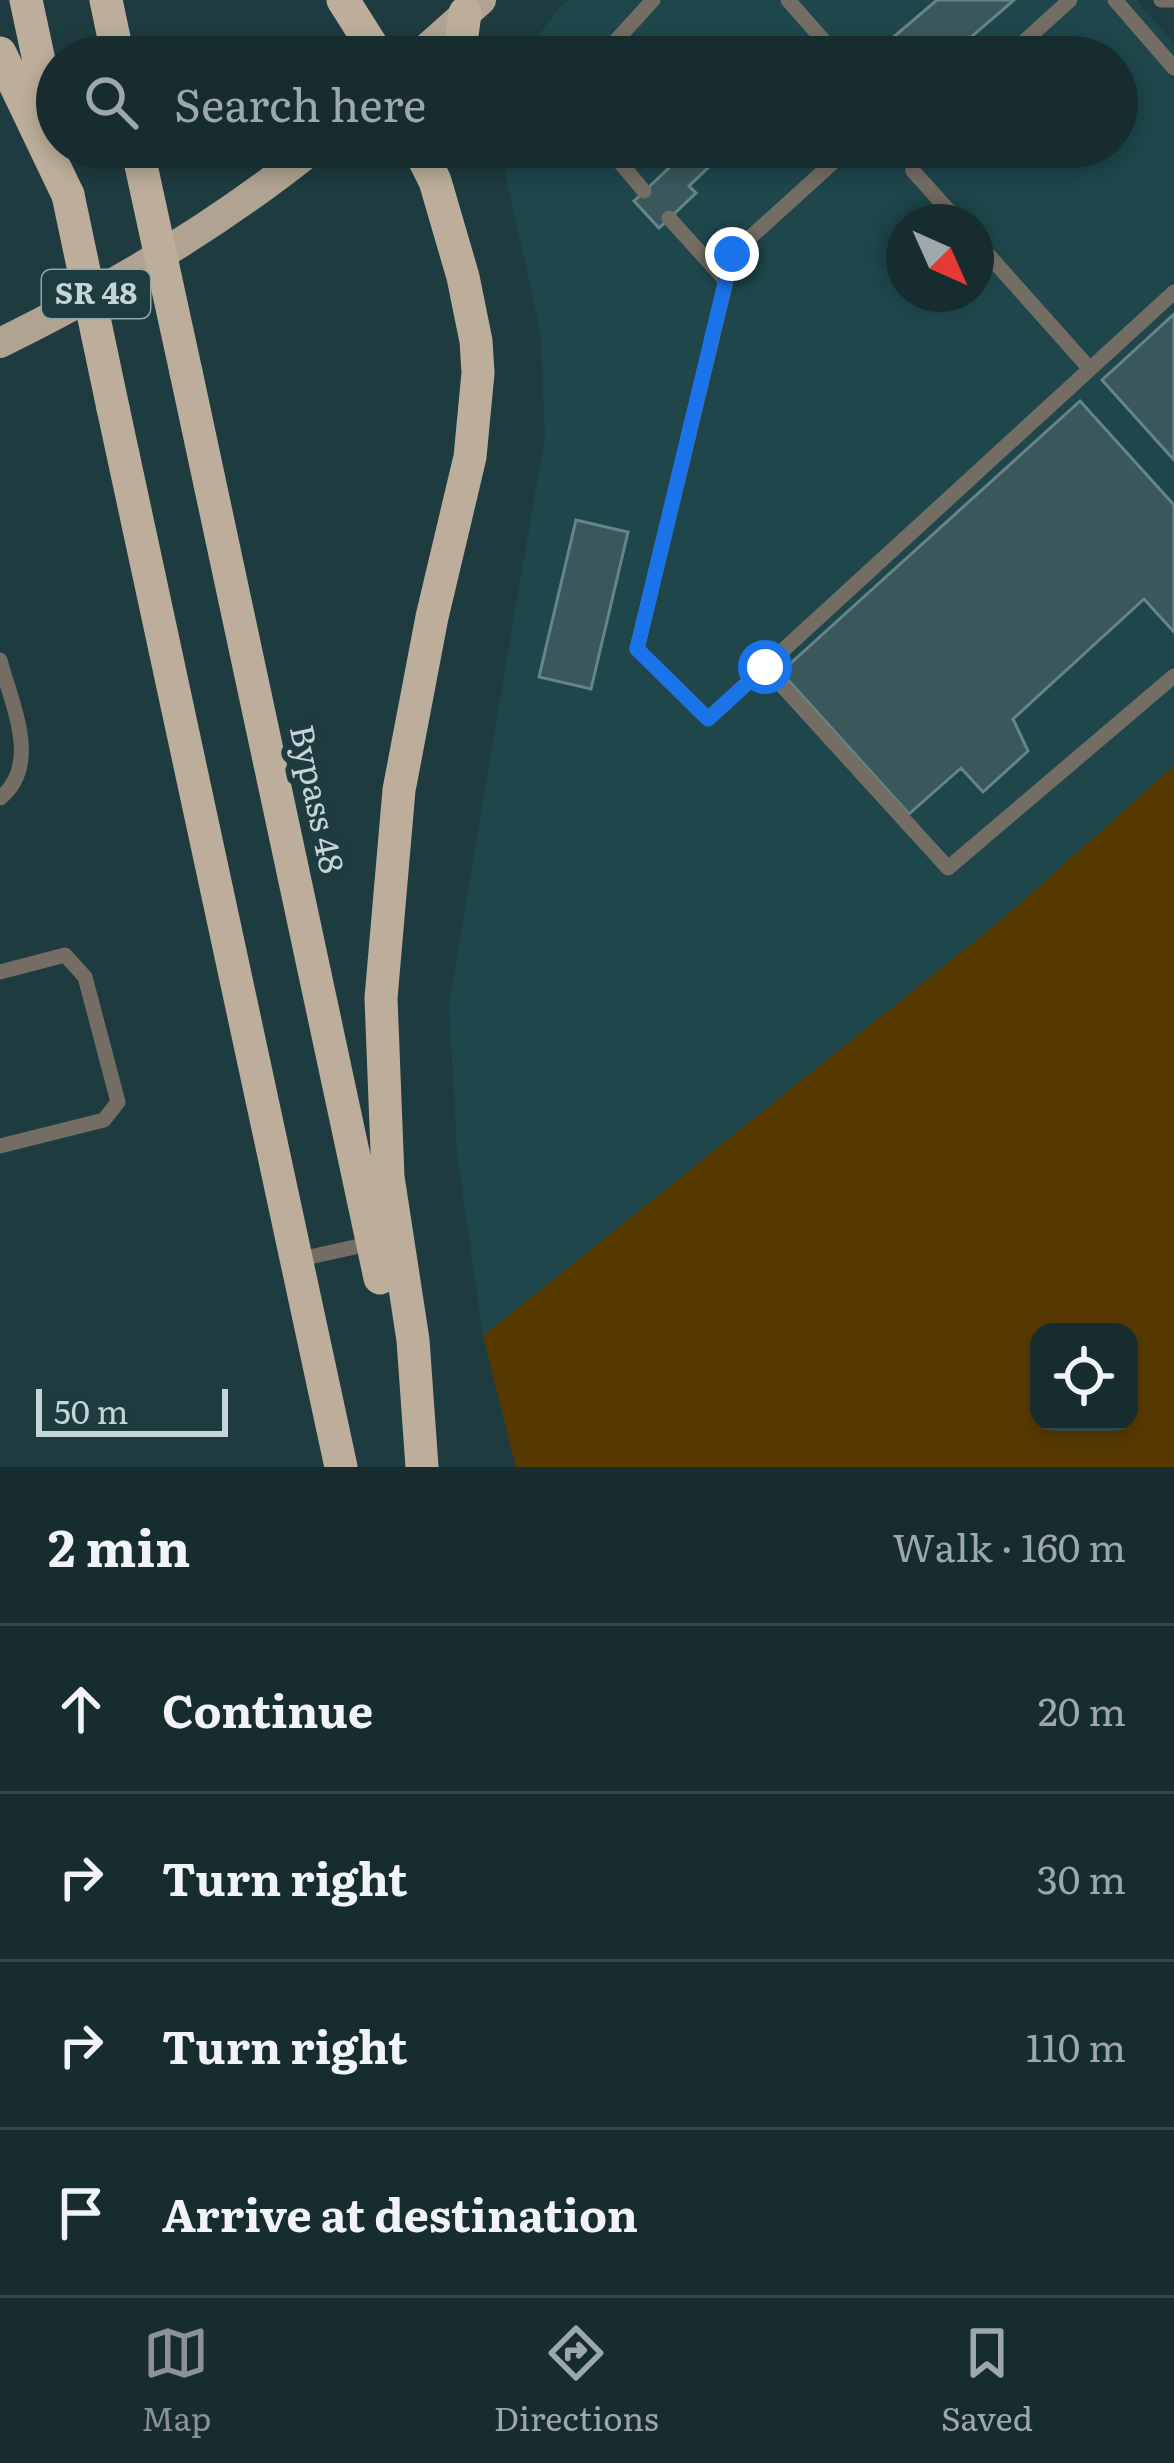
<!DOCTYPE html>
<meta charset="utf-8">
<style>
:root{--surface:#162c2f;--page:#23383b;--text:#f1f3f6;--muted:#9ea7aa;--line:#35484b;--accent:#8c9099}
body{margin:0;font-family:Literata,serif;background:var(--page);color:var(--text)}
.controls{position:absolute;right:36px;bottom:36px;display:grid;overflow:hidden;border-radius:24px;box-shadow:0 6px 18px #0003}
.controls button{width:108px;height:108px;display:grid;place-items:center;padding:0;border:0;border-bottom:3px solid var(--line);background:var(--surface);color:var(--text);font:60px sans-serif}
.compass{position:absolute;left:886px;top:204px;width:108px;height:108px;border-radius:50%;background:var(--surface);box-shadow:0 6px 18px #0003;rotate:135deg}
.scale{position:absolute;left:36px;bottom:30px;width:192px;box-sizing:border-box;padding-left:12px;border:6px solid #c5d5d7;border-top:0;font-size:33px;line-height:42px;white-space:nowrap;color:#c5d5d7;-webkit-text-stroke:9px #1e3b3f;paint-order:stroke}
.stop{position:absolute;width:36px;height:36px;margin:-27px;border:9px solid #1a73e8;border-radius:50%;background:#fff}
.stop.end{background:#1a73e8;border-color:#fff;box-shadow:0 3px 12px #0008}
.list{margin:0;padding:0;list-style:none}
h2{display:flex;justify-content:space-between;align-items:center;height:156px;margin:0;padding:0 48px;font-size:51px}
h2 small{font-size:39px;font-weight:400;color:var(--muted)}
.list li{display:grid;grid-template-columns:78px 1fr auto;gap:36px;align-items:center;box-sizing:border-box;height:168px;padding:0 48px;border-top:3px solid var(--line)}
.list b{display:block;font-size:45px;white-space:nowrap}
.list em{font-size:39px;font-style:normal;color:var(--muted)}
.icon{flex:none;width:66px;height:66px;fill:none;stroke:currentColor;stroke-width:2;stroke-linecap:round;stroke-linejoin:round}
.map{position:relative;flex:none;width:1174px;height:1467px;overflow:hidden}
.search{position:absolute;background:var(--surface);box-shadow:0 6px 18px #0003;left:36px;right:36px;top:36px;height:132px;display:flex;align-items:center;gap:30px;box-sizing:border-box;padding:0 42px;border-radius:66px;color:var(--muted);font-size:45px}
.sheet{height:828px;background:var(--surface)}
nav{display:flex;justify-content:space-around;align-items:center;box-sizing:border-box;height:168px;border-top:3px solid var(--line);background:var(--surface);font-size:33px;color:var(--muted)}
nav a{display:grid;justify-items:center;gap:6px}
nav .on{color:var(--accent)}
.map>svg:first-child{display:block}
</style>
<div class="map">
<svg width="1174" height="1467" viewBox="0 0 1174 1467">
<rect width="100%" height="100%" fill="#1e3b3f"/>
<path fill="#1e464b" fill-rule="evenodd" d="M568,0H1136L1174,43V766L1006,916L483,1336L457,1152L449,1004L545,434L540,329L499,147H1117V57H524L555,12ZM904,222H976V294H904Z"/>
<path fill="#573a00" fill-rule="evenodd" d="M1174,766V1467H516L483,1336L1006,916ZM1039,1332H1129V1422H1039Z"/>
<path fill="#3a575c" stroke="#668589" stroke-width="3" d="M937,0H1014L948,57H882L877,51Z
M656,147H730L689,186L696,193L659,228L634,201L672,165Z
M1174,314V460L1102,380Z
M1080,401L1174,505V632L1144,599L1013,719L1028,751L983,792L961,768L909,814L781,672Z
M576,520L628,532L591,689L539,677Z"/>
<g fill="none" stroke-linecap="round" stroke-linejoin="round">
<path stroke="#746d64" stroke-width="15" d="M788,0L838,57
M1115,0L1174,68
M1161,0H1174
M601,57L653,0
M1007,57L1070,0
M607,147L644,191
M850,147L732,254L726,281L637,649L708,719L1174,292
M913,147V171L959,222
M669,218L726,281
M976,241L1090,369
M0,660C11,703 42,765 0,798
M765,667L948,868L1174,676
M0,972L65,955L85,977L118,1102L104,1120L0,1146
M296,1260L373,1243"/>
<path stroke="#b0a391" stroke-width="30" d="M417,57L481,0
M0,343C112,288 217,226 315,147"/>
<path stroke="#bcae9a" stroke-width="33" d="M26,0L57,145
M106,0L118,57
M343,0L379,57
M0,53L68,195
M459,57L465,13
M418,147L435,181L463,277L476,341L478,373L470,457L432,617L399,790L381,998L388,1177L413,1340L422,1467
M186,372L380,1278
M113,408L341,1467"/>
<path stroke="#bcae9a" stroke-width="33" d="M137,147L186,372
M68,195L113,408"/>
</g>
<g fill="none" stroke-linecap="round" stroke-linejoin="round">
<path stroke="#1a73e8" stroke-width="15" d="M732,254L637,649L708,719L765,667"/>
</g>
<g text-anchor="middle" stroke-width="12" stroke-linejoin="round" paint-order="stroke">
<rect fill="#1e3b3f" stroke="#93a7a9" stroke-width="3" x="42" y="270" width="108" height="48" rx="9"/>
<g font-size="30" font-weight="bold" fill="#c5d5d7">
<text x="96" y="304">SR 48</text>
</g>
<g font-size="33" fill="#c5d5d7" stroke="#1e3b3f">
<text transform="translate(317 799) rotate(78)" y="12">Bypass 48</text>
</g>
</g>
</svg>
<div class="controls">
<button><svg class="icon" aria-label="locate" viewBox="0 0 24 24"><circle cx="12" cy="12" r="6"/><path d="M12 2v4M12 18v4M2 12h4M18 12h4"/></svg></button>
</div>
<svg class="compass" viewBox="-18 -18 36 36"><path d="M0-13l5 13h-10z" fill="#e53935"/><path d="M0 13l5-13h-10z" fill="#9ea7aa"/></svg>
<div class="scale">50 m</div>
<div class="stop" style="left:765px;top:667px"></div>
<div class="stop end" style="left:732px;top:254px"></div>
<div class="search"><svg class="icon" aria-label="search" viewBox="0 0 24 24"><circle cx="10" cy="10" r="6"/><path d="M15 15l6 6"/></svg>Search here</div>
</div>
<section class="sheet">
<h2>2 min<small>Walk · 160 m</small></h2>
<ul class="list">
<li><svg class="icon" aria-label="ahead" viewBox="0 0 24 24"><path d="M12 20V5M6 11l6-6 6 6"/></svg><div><b>Continue</b></div><em>20 m</em></li>
<li><svg class="icon" aria-label="right" viewBox="0 0 24 24"><path d="M7 20v-9h11M14 6l5 5-5 5"/></svg><div><b>Turn right</b></div><em>30 m</em></li>
<li><svg class="icon" aria-label="right" viewBox="0 0 24 24"><path d="M7 20v-9h11M14 6l5 5-5 5"/></svg><div><b>Turn right</b></div><em>110 m</em></li>
<li><svg class="icon" aria-label="arrive" viewBox="0 0 24 24"><path d="M6 21V4h12l-3 4 3 4H6"/></svg><div><b>Arrive at destination</b></div></li>
</ul>
</section>
<nav>
<a class="on"><svg class="icon" aria-label="map" viewBox="0 0 24 24"><path d="M3 6l6-2 6 2 6-2v14l-6 2-6-2-6 2zM9 4v14M15 6v14"/></svg>Map</a>
<a><svg class="icon" aria-label="directions" viewBox="0 0 24 24"><path d="M12 3l9 9-9 9-9-9zM9 14v-3h6M13 9l2 2-2 2"/></svg>Directions</a>
<a><svg class="icon" aria-label="saved" viewBox="0 0 24 24"><path d="M7 4h10v16l-5-4-5 4z"/></svg>Saved</a>
</nav>
